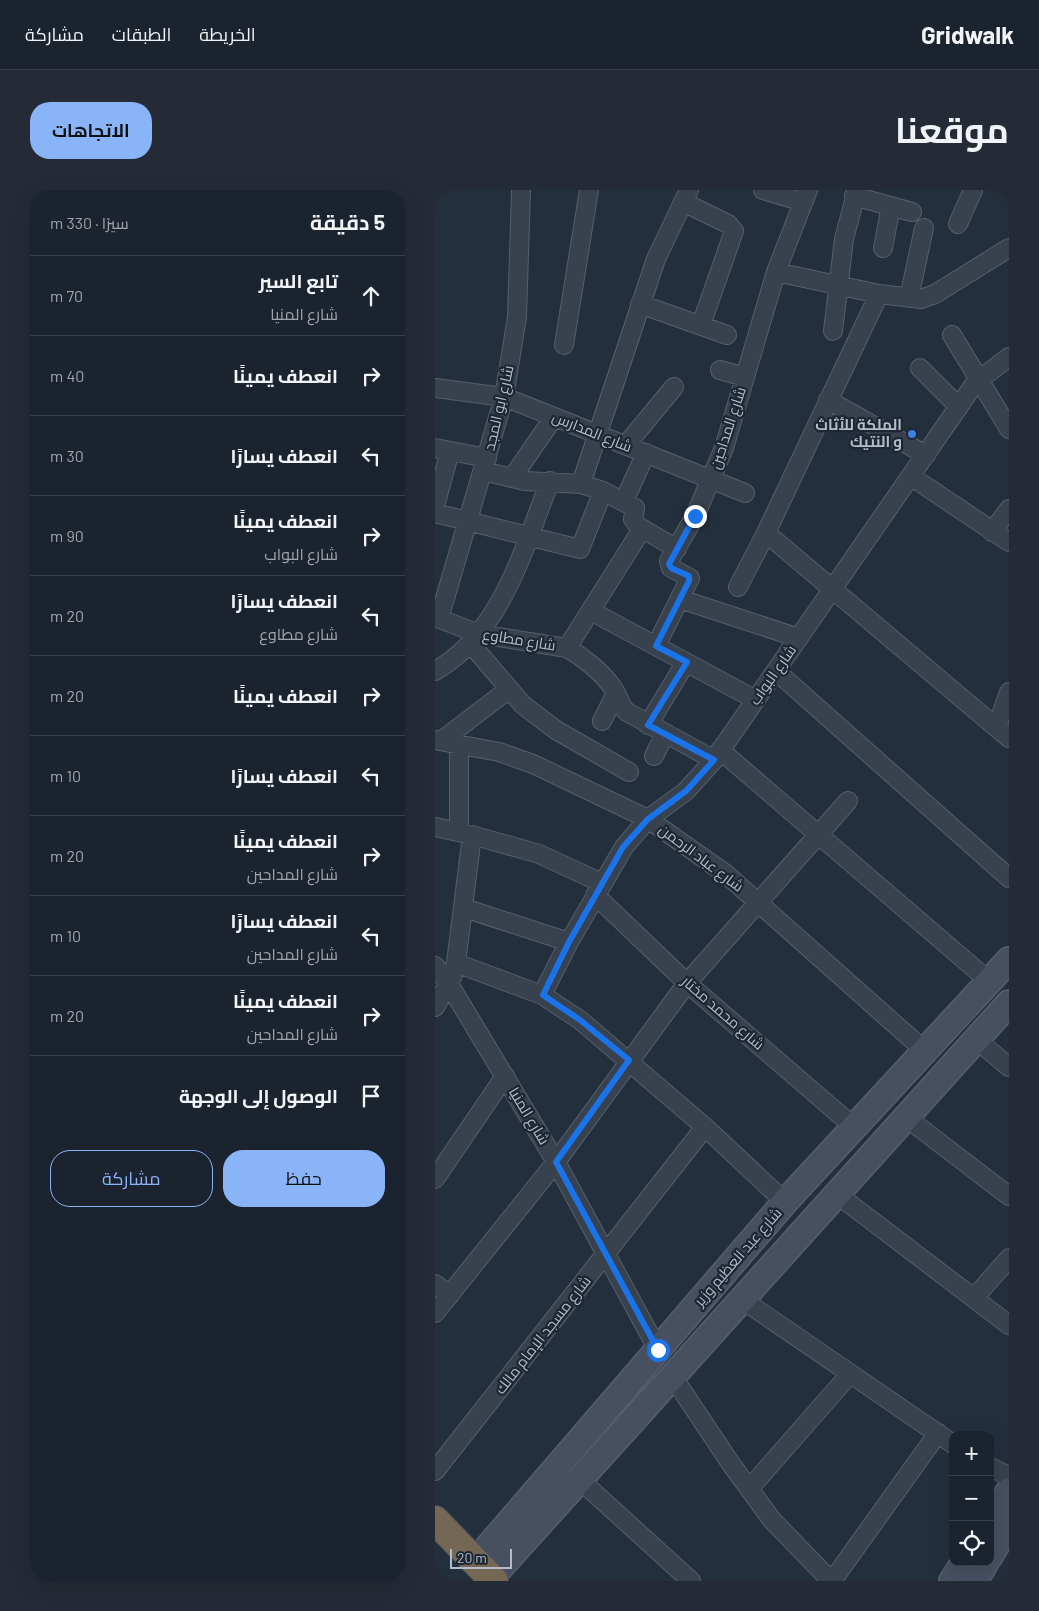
<!DOCTYPE html>
<html lang="ar">
<meta charset="utf-8">
<style>
:root{--surface:#1b232e;--page:#242b36;--text:#f1f3f6;--muted:#a0a4aa;--line:#39404a;--accent:#8ab4f8}
body{margin:0;font-family:Barlow,Cairo,sans-serif;background:var(--page);color:var(--text);direction:rtl}
.controls{position:absolute;right:15px;bottom:15px;display:grid;overflow:hidden;border-radius:10px;box-shadow:0 5px 20px #0002}
.controls button{width:45px;height:45px;display:grid;place-items:center;padding:0;border:0;border-bottom:1px solid var(--line);background:var(--surface);color:var(--text);font:25px sans-serif}
.scale{position:absolute;left:15px;bottom:12px;width:62px;box-sizing:border-box;padding-left:5px;border:2px solid #b4bcc9;border-top:0;font-size:14px;line-height:18px;white-space:nowrap;color:#b4bcc9;-webkit-text-stroke:4px #1d2633;paint-order:stroke}
.stop{position:absolute;width:15px;height:15px;margin:-11px;border:4px solid #1a73e8;border-radius:50%;background:#fff}
.stop.end{background:#1a73e8;border-color:#fff;box-shadow:0 1px 5px #0008}
.list{margin:0;padding:0;list-style:none}
h2{display:flex;justify-content:space-between;align-items:center;height:65px;margin:0;padding:0 20px;font-size:21px}
h2 small{font-size:16px;font-weight:400;color:var(--muted)}
.list li{display:grid;grid-template-columns:32px 1fr auto;gap:15px;align-items:center;box-sizing:border-box;height:80px;padding:0 20px;border-top:1px solid var(--line)}
.list b{display:block;font-size:19px;white-space:nowrap}
.list p{margin:0;font-size:16px;white-space:nowrap;color:var(--muted)}
.list em{font-size:16px;font-style:normal;color:var(--muted)}
.actions{display:flex;gap:10px;padding:15px 20px}
.actions a{flex:1;padding:11px 0;border:1px solid var(--accent);border-radius:20px;text-align:center;font-size:18px;color:var(--accent)}
.actions .main{background:var(--accent);color:#111}
.icon{flex:none;width:28px;height:28px;fill:none;stroke:currentColor;stroke-width:2;stroke-linecap:round;stroke-linejoin:round}
.map{position:relative;flex:none;width:574px;height:1391px;overflow:hidden;direction:ltr;border-radius:20px}
header{display:flex;align-items:center;gap:30px;box-sizing:border-box;height:70px;padding:0 25px;background:var(--surface);border-bottom:1px solid var(--line)}
header strong{font-size:24px}
nav{display:flex;gap:28px;margin-inline-start:auto;font-size:18px}
.intro{display:flex;align-items:center;justify-content:space-between;box-sizing:border-box;height:120px;padding:0 30px}
h1{margin:0;font-size:35px}
.button{padding:12px 22px;border-radius:20px;background:var(--accent);color:#111;font-size:18px;font-weight:700}
main{display:flex;gap:30px;padding:0 30px}
aside{flex:1;background:var(--surface);border-radius:20px;box-shadow:0 5px 20px #0002}
.map>svg:first-child{display:block}
</style>
<header>
<strong>Gridwalk</strong>
<nav><a>الخريطة</a><a>الطبقات</a><a>مشاركة</a></nav>
</header>
<div class="intro"><h1>موقعنا</h1><a class="button">الاتجاهات</a></div>
<main>
<div class="map">
<svg width="574" height="1391" viewBox="0 0 574 1391">
<rect width="100%" height="100%" fill="#242f3e"/>
<g fill="none" stroke-linecap="round" stroke-linejoin="round">
<defs>
<path id="street" d="M328,0L368,12
M419,6L477,22
M248,12L293,34L299,41L266,135
M523,34L538,0
M448,58L456,16
M341,82L444,104L486,109L500,104L574,58
M474,108L489,38
M205,114L292,145
M398,141L409,49L422,0
M517,145L574,239
M129,155L154,0
M485,178L524,217
M285,180L310,187
M0,198L69,207L310,303
M393,210L491,265
M191,255L239,197
M0,258L52,268
M48,281L90,291L146,294L168,301L200,318L198,329L203,336L242,359
M477,287L574,352
M77,288L119,227
M146,294L221,69L254,0
M189,311L211,263
M0,316L15,261
M0,323L145,359L168,301
M557,342L574,319
M331,343L574,548
M303,397L331,343L444,104
M245,409L364,448
M156,421L321,510
M0,427L44,444L132,458C148,467 168,483 178,498C184,506 184,515 192,522L279,570
M4,429L69,207L82,127L86,0
M35,453L88,515L121,540L194,582
M221,456L255,388L236,378L234,371L260,326L289,258L341,82L373,0
M132,458L207,339
M0,481C67,443 89,357 115,291
M341,481L574,688
M167,531L181,503
M213,535L251,472
M562,537L574,502
M0,550L64,562L98,574L213,629L291,684L490,861
M6,551L73,500
M285,560L554,791
M219,566L230,544
M0,637L37,645L104,664L167,693
M24,642V554
M160,705L252,793L419,937
M29,718L134,752
M21,773L107,805L145,830L270,937L350,1012
M0,776L14,794L121,972L223,1160
M107,805L134,752L189,657L213,629L251,601L279,570L540,193L574,167
M0,817L17,787L21,773L37,645
M542,850L574,877
M472,928L574,1006
M0,989L70,886
M403,1005L574,1135
M0,1094L15,1105
M540,1107L574,1068
M308,1110L518,1254
M0,1123L121,972L252,793L413,611
M238,1187L296,1274L337,1330L396,1391
M555,1277L574,1286
M0,1281L270,937
M145,1290L256,1391
M314,1299L415,1184
M397,1391L503,1243"/>
<path id="secondary" d="M555,1331L574,1301
M555,1366L574,1334
M40,1372L350,1012L574,770
M56,1388L574,813
M517,1391L529,1372
M540,1391L551,1372"/>
<path id="highway" d="M0,1330L59,1391"/>
</defs>
<use href="#street" stroke="#565f6c" stroke-width="20"/>
<use href="#secondary" stroke="#565f6c" stroke-width="28"/>
<use href="#highway" stroke="#434c59" stroke-width="30"/>
<use href="#street" stroke="#38414e" stroke-width="18"/>
<use href="#secondary" stroke="#465061" stroke-width="25"/>
<use href="#highway" stroke="#746855" stroke-width="28"/>
</g>
<g fill="none" stroke-linecap="round" stroke-linejoin="round">
<path stroke="#1a73e8" stroke-width="6" d="M223,1160L121,972L194,870L145,830L108,805L134,752L188,657L213,629L251,601L279,570L213,535L252,472L221,456L254,391V386L236,378L234,374L260,326"/>
</g>
<circle fill="#3f7fe0" stroke="#1d2633" stroke-width="2" cx="477" cy="244" r="5"/>
<g text-anchor="middle" stroke-width="4.5" stroke-linejoin="round" paint-order="stroke">
<g font-size="15" fill="#b4bcc9" stroke="#1d2633">
<text transform="translate(64 218) rotate(-77)" y="5">شارع ابو المجد</text>
<text transform="translate(293 238) rotate(-72)" y="5">شارع المداحين</text>
<text transform="translate(157 242) rotate(22)" y="5">شارع المدارس</text>
<text transform="translate(84 450) rotate(9)" y="5">شارع مطاوع</text>
<text transform="translate(338 485) rotate(-55)" y="5">شارع البواب</text>
<text transform="translate(266 668) rotate(37)" y="5">شارع عباد الرحمن</text>
<text transform="translate(288 823) rotate(41)" y="5">شارع محمد مختار</text>
<text transform="translate(94 926) rotate(59)" y="5">شارع المنيا</text>
<text transform="translate(303 1067) rotate(-49)" y="5">شارع عبد العظيم وزير</text>
<text transform="translate(108 1145) rotate(-52)" y="5">شارع مسجد الإمام مالك</text>
</g>
<g font-size="15" font-weight="bold" fill="#b4bcc9" stroke="#1d2633" text-anchor="end">
<text x="467" y="240">الملكة للأثاث<tspan x="467" dy="17">و النتيك</tspan></text>
</g>
</g>
</svg>
<div class="controls">
<button>+</button>
<button>−</button>
<button><svg class="icon" aria-label="locate" viewBox="0 0 24 24"><circle cx="12" cy="12" r="6"/><path d="M12 2v4M12 18v4M2 12h4M18 12h4"/></svg></button>
</div>
<div class="scale">20 m</div>
<div class="stop" style="left:223px;top:1160px"></div>
<div class="stop end" style="left:260px;top:326px"></div>
</div>
<aside>
<h2>5 دقيقة<small>سيرًا · 330 m</small></h2>
<ul class="list">
<li><svg class="icon" aria-label="ahead" viewBox="0 0 24 24"><path d="M12 20V5M6 11l6-6 6 6"/></svg><div><b>تابع السير</b><p>شارع المنيا</p></div><em>70 m</em></li>
<li><svg class="icon" aria-label="right" viewBox="0 0 24 24"><path d="M7 20v-9h11M14 6l5 5-5 5"/></svg><div><b>انعطف يمينًا</b></div><em>40 m</em></li>
<li><svg class="icon" aria-label="left" viewBox="0 0 24 24"><path d="M17 20v-9H6M10 6l-5 5 5 5"/></svg><div><b>انعطف يسارًا</b></div><em>30 m</em></li>
<li><svg class="icon" aria-label="right" viewBox="0 0 24 24"><path d="M7 20v-9h11M14 6l5 5-5 5"/></svg><div><b>انعطف يمينًا</b><p>شارع البواب</p></div><em>90 m</em></li>
<li><svg class="icon" aria-label="left" viewBox="0 0 24 24"><path d="M17 20v-9H6M10 6l-5 5 5 5"/></svg><div><b>انعطف يسارًا</b><p>شارع مطاوع</p></div><em>20 m</em></li>
<li><svg class="icon" aria-label="right" viewBox="0 0 24 24"><path d="M7 20v-9h11M14 6l5 5-5 5"/></svg><div><b>انعطف يمينًا</b></div><em>20 m</em></li>
<li><svg class="icon" aria-label="left" viewBox="0 0 24 24"><path d="M17 20v-9H6M10 6l-5 5 5 5"/></svg><div><b>انعطف يسارًا</b></div><em>10 m</em></li>
<li><svg class="icon" aria-label="right" viewBox="0 0 24 24"><path d="M7 20v-9h11M14 6l5 5-5 5"/></svg><div><b>انعطف يمينًا</b><p>شارع المداحين</p></div><em>20 m</em></li>
<li><svg class="icon" aria-label="left" viewBox="0 0 24 24"><path d="M17 20v-9H6M10 6l-5 5 5 5"/></svg><div><b>انعطف يسارًا</b><p>شارع المداحين</p></div><em>10 m</em></li>
<li><svg class="icon" aria-label="right" viewBox="0 0 24 24"><path d="M7 20v-9h11M14 6l5 5-5 5"/></svg><div><b>انعطف يمينًا</b><p>شارع المداحين</p></div><em>20 m</em></li>
<li><svg class="icon" aria-label="arrive" viewBox="0 0 24 24"><path d="M6 21V4h12l-3 4 3 4H6"/></svg><div><b>الوصول إلى الوجهة</b></div></li>
</ul>
<div class="actions"><a class="main">حفظ</a><a>مشاركة</a></div>
</aside>
</main>
